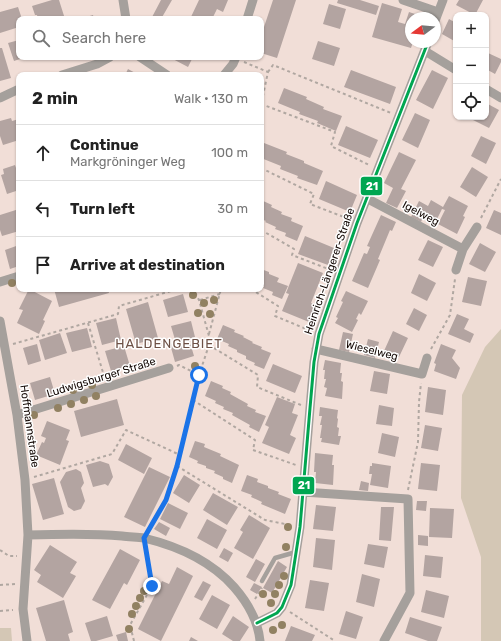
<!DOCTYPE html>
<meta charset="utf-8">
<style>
:root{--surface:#fff;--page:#f6f6f6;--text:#222;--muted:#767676;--line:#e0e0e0}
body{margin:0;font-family:Rubik,sans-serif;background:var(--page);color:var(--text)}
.controls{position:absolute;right:12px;top:12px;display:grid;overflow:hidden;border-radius:8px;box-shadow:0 1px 3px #0004}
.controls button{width:36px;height:36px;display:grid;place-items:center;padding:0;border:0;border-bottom:1px solid var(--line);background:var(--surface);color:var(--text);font:20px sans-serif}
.compass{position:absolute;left:405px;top:12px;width:36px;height:36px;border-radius:50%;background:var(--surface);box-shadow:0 1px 3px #0004;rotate:254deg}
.stop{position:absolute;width:12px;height:12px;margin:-9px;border:3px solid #1a73e8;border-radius:50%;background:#fff}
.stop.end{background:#1a73e8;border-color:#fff;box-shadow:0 1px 4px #0008}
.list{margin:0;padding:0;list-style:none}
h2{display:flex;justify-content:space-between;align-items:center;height:52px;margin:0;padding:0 16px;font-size:17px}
h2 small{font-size:13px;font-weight:400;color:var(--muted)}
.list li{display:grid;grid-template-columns:26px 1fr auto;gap:12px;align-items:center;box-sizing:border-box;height:56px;padding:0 16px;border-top:1px solid var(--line)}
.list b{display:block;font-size:15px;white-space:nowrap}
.list p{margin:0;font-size:13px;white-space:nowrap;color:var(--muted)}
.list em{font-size:13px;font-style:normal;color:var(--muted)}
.icon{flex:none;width:22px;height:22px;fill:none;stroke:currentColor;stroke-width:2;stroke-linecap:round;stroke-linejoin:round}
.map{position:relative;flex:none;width:501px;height:641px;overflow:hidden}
.search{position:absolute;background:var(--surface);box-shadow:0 1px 3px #0004;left:16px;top:16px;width:248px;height:44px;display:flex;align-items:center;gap:10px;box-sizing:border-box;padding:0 14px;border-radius:8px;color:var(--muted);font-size:15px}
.panel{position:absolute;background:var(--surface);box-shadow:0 1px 3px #0004;left:16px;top:72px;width:248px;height:220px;border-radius:8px}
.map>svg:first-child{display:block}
</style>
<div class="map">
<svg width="501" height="641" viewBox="0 0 501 641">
<rect width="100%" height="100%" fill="#f1ded7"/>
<path fill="#d4c7b5" d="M501,329V641H481V557L461,498L462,395L485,347Z
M0,628H11L12,641H0Z"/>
<path fill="#b3a4a1" d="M52,0H59L65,19H38L37,15H35L32,6Z
M161,0H172L161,19H151Z
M199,0H228L223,12L217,9L212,19H190Z
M273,0H296L277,58L261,53V36Z
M338,0H360L379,6L376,15L337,3Z
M459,0H483L475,15L456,5Z
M382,3L402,9L398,22L405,24L409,12L421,16L420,18H411V42H413L411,48L372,37Z
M329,4L346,9L340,29L323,24Z
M18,7L22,19H19V27L0,33V12Z
M93,15L94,19H80Z
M449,19L456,23V42L442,34Z
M19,40V57H26L14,61L8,43Z
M318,41L340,48L334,66L312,59Z
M0,48H2L11,78L0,81Z
M488,53L501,59V62L495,74L486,69V57Z
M169,57H193L188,67Z
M128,69L139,75H125Z
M351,70L396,87L390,104L344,87Z
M432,70L448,78L433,109L416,100Z
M284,88L307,97L306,99L324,107L323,109L342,116L336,131L317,123L318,121L299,114L300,112L278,103Z
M486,103L499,110L489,128L473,120L475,117H486Z
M415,113L430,120L418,148L402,140Z
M11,118L12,121L19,119V140L3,145L0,136V121Z
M346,126L378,140L370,158L338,145Z
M481,136L496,143L486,164L471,156Z
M264,143L287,152L286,154L304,161V163L323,171L317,185L297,178L298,176L280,169L281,166L261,158V151Z
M399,152L416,160L401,189L406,191L397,208L386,203L393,188L384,183Z
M15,165L16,168L19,167V190L7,194L1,175L4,174L3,169Z
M472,167L488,177L476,197L460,187Z
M326,181L357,195L350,212L319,199Z
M449,196L468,206L463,216L465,217L457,234L438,224L445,210L442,209L436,221L424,215L421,222L411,217L419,201L428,206L431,200L443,207Z
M261,200L272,205L271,207L282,212L281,214L292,218L291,221L303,226L297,241L285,236L286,233L275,229L276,227L265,222L266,221L261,219Z
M19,209V231L2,236L0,230V215Z
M494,210L501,213V235L486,228Z
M381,215L396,222L392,231L390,230L378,259L380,260L368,288L352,281L364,253L367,254L370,247L367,246Z
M305,236L334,248L328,265L298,254Z
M428,240L443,247L433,267L418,260Z
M480,243L496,252L485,272L469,264Z
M19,245V266L10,269L5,250Z
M298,263L323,273L311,303L316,305L309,322L282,311L289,294L286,293Z
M261,269L269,272V274L279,278L277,282L288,286L282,299L272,295L273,292L263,288L264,286L261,285Z
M419,274L436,283L427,301L411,293Z
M468,277L487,281L481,306L462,302Z
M29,289L52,301L43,320L45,321L39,334L17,323L23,310L19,309Z
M54,289H108L109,293L59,307Z
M346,291L368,301L361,315L359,313L356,319L358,320L352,332L335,323L338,318L336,317L343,302L341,301Z
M183,294L188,312L168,317L163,300Z
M148,302L158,338L136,344L126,309Z
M414,308L427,315L419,331L406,324Z
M457,314L469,319L464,329L474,334L470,343L448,334Z
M116,318L121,340L102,345L96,323Z
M191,321L195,337L189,339L194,356L175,362L170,344L176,343L171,326Z
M223,325L235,330L234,332L244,336L243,337L253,342L252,343L262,347L261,349L271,353L264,369L254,365L255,363L246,359V356L237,352V350L228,346L229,344L217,339Z
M87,328L92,347L72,352L66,333Z
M393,331L408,338L399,357L384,351Z
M343,332L353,334L349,352L339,350Z
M60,333L67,353L45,360L39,340Z
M368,339L379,342L375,358L364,355Z
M37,344L41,361L28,365L23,348Z
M441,344L456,350L452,358L460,368L456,379L434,371L436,364L434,363Z
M124,346L130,366L111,371L105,351Z
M325,360L341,363L340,373H342L341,381L343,382L342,399L325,396L327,388L324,387L326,379H324L325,370H323Z
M273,364L302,376L295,393L266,381Z
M374,371L390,374L387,394L370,391Z
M50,377L55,394L35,400L30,383Z
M211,381L223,386L222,388L231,392L230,394L248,404L247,406L256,410L255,412L266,416L259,432L249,427L250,425L232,415L233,413L223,409L224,407L215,403L216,401L205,396Z
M428,387L446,390L443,415L425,412Z
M277,397L295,404L292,413L298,415L290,435L296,438L289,454L262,443L269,427L265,425Z
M117,399L124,425L81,437L74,411Z
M379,405L394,408L392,426L376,424Z
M320,407L338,410L337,418L338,419L337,427L339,428L338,436H341L339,445L321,442L322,438H320L322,425H320L322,416H319Z
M47,421L70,430L66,440L69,441L60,465L36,455L42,442L44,443L46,438L41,436Z
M425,425L442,428L438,451L421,448Z
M382,433L399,437L395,457L378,453Z
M195,441L205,444L204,447L221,454L220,456L239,465L232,483L223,479V477L214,473L215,471L206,468V466L197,463L198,461L189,457Z
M126,444L152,458L144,474L118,460Z
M315,453L333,455L332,465H334L333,485L315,483L316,472H314Z
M100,461L109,464L113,477L108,486L105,484L93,487L86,465Z
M372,463L391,466L388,488L370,485L372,474H369L370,466H372Z
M421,463L440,465L437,491L418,489Z
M149,467L170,477L145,527L124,517Z
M76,469L81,472L84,483L81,488L85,501L81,509L74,511L68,507L60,482L66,472Z
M184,475L200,485L189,503L173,493Z
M247,475L258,479L257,482L268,486V488L279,492L278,494L291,499L285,514L261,504L262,502L251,497L252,495L241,491Z
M54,478L64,514L43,520L32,484Z
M361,481L369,483L368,491L359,490Z
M213,493L238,507L227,525L203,510Z
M417,501H427L426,511L416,510Z
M168,503L188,513L180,529L160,519Z
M316,505L336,507L333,531L313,529Z
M381,507H394L391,541L379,540Z
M430,508L454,509L452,538L429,537Z
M249,515L270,528L253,559L234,548L243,532L240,530Z
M207,519L227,530L217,549L197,538Z
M159,522L170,528L166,536L154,529Z
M418,535L428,536V546L418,545Z
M316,538L335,540L332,570L313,567Z
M368,544L388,547L384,568L364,564Z
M50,545L77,562L70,573L76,576L63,598L37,582L41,575L34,570Z
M224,548L233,553L228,562L219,557Z
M120,549L140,560L127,585L124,583L110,609L92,600Z
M425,555L443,557L441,578L423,576Z
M256,559L265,564L255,582L246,577Z
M278,561L287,567L272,593L263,588Z
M177,567L193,576L161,641L138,629L162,581L169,584Z
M362,574L380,579L374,607L356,602Z
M310,580L329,583L324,611L305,608Z
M203,581L211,585L202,601L194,597Z
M254,583L262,587L257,594L250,590Z
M426,590L449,596L444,618L421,612Z
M212,595L230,605L217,629L199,619Z
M64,600L73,632L68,634L70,641H46L36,608Z
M346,611L363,617L356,639L339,634Z
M107,616L113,636L96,641H91L85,623Z
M233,616L249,627L240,641H233L222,634Z
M410,617L442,627L437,641H428L405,633Z
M291,626L315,635L312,641H285Z
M126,632L128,641H118L116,635Z
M191,637L198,641H189Z"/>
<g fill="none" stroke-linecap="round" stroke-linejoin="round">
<path stroke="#b0a7a1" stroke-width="2" stroke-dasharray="3 3" stroke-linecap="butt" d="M244,62L268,72L261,105
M268,72L273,65L391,113
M261,104L335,132L331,146L369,165
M261,168L314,194L310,204L349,219
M481,218L501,179
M261,230L294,249L292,255L331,270
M251,289L278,306L275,316L311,331
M200,300L220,294
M88,323L105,379
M209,334L221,289
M13,344L118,314L119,306L178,289
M209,345L258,375L257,387L301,405
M431,349L450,315L455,279
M177,366L179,365L199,375
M193,400L255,440L253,450L296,465
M177,466L265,520L290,525
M34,477L112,454L126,430L180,455
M408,490L418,442L419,402L421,383
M149,529L166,500L177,466L199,375L209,345V336L199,300L193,289
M0,550L9,556H17
M0,585L15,584
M255,599L262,588
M0,611L13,610
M290,612L335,641
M134,641L130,625L152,586L145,548"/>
<path stroke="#a5a09c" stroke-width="4.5" d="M262,581L275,558L296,552"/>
<path stroke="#a5a09c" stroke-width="9" d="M123,0L126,19
M403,0L438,12
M247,19L253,0
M435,21L443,0
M425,51L456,70
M140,57L167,75
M62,75L97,64L110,57
M224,75L233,64L236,57
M486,89L501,98
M0,98L19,89
M368,199L463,249
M456,270L463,249L477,227
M0,282L19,276
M0,321L17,415L25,480L28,535L23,609L27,641
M316,349L422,374L427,358
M17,415L169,368
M303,492L408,499L410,593L384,641
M28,535C59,534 91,533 122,536C129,537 137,537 144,538C177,546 211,561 234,587C248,603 258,620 260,641
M257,623L277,613L282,607L291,585L300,527L310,408L314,362L319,334L357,223L428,42"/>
<defs>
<path id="bus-1" d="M257,623L277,613L282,607L291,585L300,527L310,408L314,362L319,334L357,223L428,42"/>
</defs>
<use href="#bus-1" stroke="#fff" stroke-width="6"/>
<use href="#bus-1" stroke="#00a651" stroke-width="3"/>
</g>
<g fill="#918162">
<circle cx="12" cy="283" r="4"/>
<circle cx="193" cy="295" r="4"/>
<circle cx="214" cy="300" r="4"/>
<circle cx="204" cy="303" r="4"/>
<circle cx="198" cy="313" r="4"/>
<circle cx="210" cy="314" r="4"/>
<circle cx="195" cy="366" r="4"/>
<circle cx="92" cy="385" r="4"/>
<circle cx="73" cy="390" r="4"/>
<circle cx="96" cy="396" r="4"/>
<circle cx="84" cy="400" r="4"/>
<circle cx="71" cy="404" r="4"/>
<circle cx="58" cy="408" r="4"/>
<circle cx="34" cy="415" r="4"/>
<circle cx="288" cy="527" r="4"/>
<circle cx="286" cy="547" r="4"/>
<circle cx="284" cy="576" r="4"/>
<circle cx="279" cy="585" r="4"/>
<circle cx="144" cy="591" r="4"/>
<circle cx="263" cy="594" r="4"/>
<circle cx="275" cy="594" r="4"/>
<circle cx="140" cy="598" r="4"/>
<circle cx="271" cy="603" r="4"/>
<circle cx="136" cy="606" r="4"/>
<circle cx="132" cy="614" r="4"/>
<circle cx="282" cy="625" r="4"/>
<circle cx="129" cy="629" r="4"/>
<circle cx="273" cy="630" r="4"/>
</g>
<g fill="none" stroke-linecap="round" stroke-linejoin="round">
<path stroke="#1a73e8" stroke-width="5" d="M152,586L144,538L166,500L177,466L199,375"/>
</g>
<g text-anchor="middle" stroke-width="3" stroke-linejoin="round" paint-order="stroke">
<g font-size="11" fill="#140905" stroke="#fff">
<text transform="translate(421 213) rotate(28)" y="4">Igelweg</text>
<text transform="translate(329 271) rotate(-71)" y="4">Heinrich-Längerer-Straße</text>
<text transform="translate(372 350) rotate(14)" y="4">Wieselweg</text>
<text transform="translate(101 377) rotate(-17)" y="4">Ludwigsburger Straße</text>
<text transform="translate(30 426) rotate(82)" y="4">Hoffmannstraße</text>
</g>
<g font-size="13" letter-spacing="1" fill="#6d5045" stroke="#fff">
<text x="169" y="348">HALDENGEBIET</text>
</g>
</g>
<g stroke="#fff" stroke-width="1.5">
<rect x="360" y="176" width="23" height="20" rx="4" fill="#00a651"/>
<rect x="292" y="476" width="23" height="19" rx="4" fill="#00a651"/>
</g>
<g font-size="11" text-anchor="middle" font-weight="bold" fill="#fff">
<text x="372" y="190">21</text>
<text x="304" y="489">21</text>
</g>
</svg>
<div class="controls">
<button>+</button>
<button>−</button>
<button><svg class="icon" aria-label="locate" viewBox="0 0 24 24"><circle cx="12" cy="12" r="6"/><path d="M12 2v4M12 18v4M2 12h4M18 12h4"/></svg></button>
</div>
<svg class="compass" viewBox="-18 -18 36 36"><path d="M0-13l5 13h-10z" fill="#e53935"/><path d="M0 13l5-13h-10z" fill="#767676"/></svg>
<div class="stop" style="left:199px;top:375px"></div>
<div class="stop end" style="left:152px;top:586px"></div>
<div class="search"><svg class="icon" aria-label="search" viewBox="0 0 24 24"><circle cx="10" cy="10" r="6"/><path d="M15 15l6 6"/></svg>Search here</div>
<section class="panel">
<h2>2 min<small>Walk · 130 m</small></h2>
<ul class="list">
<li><svg class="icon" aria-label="ahead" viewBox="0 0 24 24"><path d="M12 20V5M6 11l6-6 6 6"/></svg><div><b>Continue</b><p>Markgröninger Weg</p></div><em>100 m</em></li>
<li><svg class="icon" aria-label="left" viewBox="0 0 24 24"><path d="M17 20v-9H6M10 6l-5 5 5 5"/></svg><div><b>Turn left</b></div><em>30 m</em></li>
<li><svg class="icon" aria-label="arrive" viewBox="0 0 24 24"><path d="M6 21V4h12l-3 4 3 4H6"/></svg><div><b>Arrive at destination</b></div></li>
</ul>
</section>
</div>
